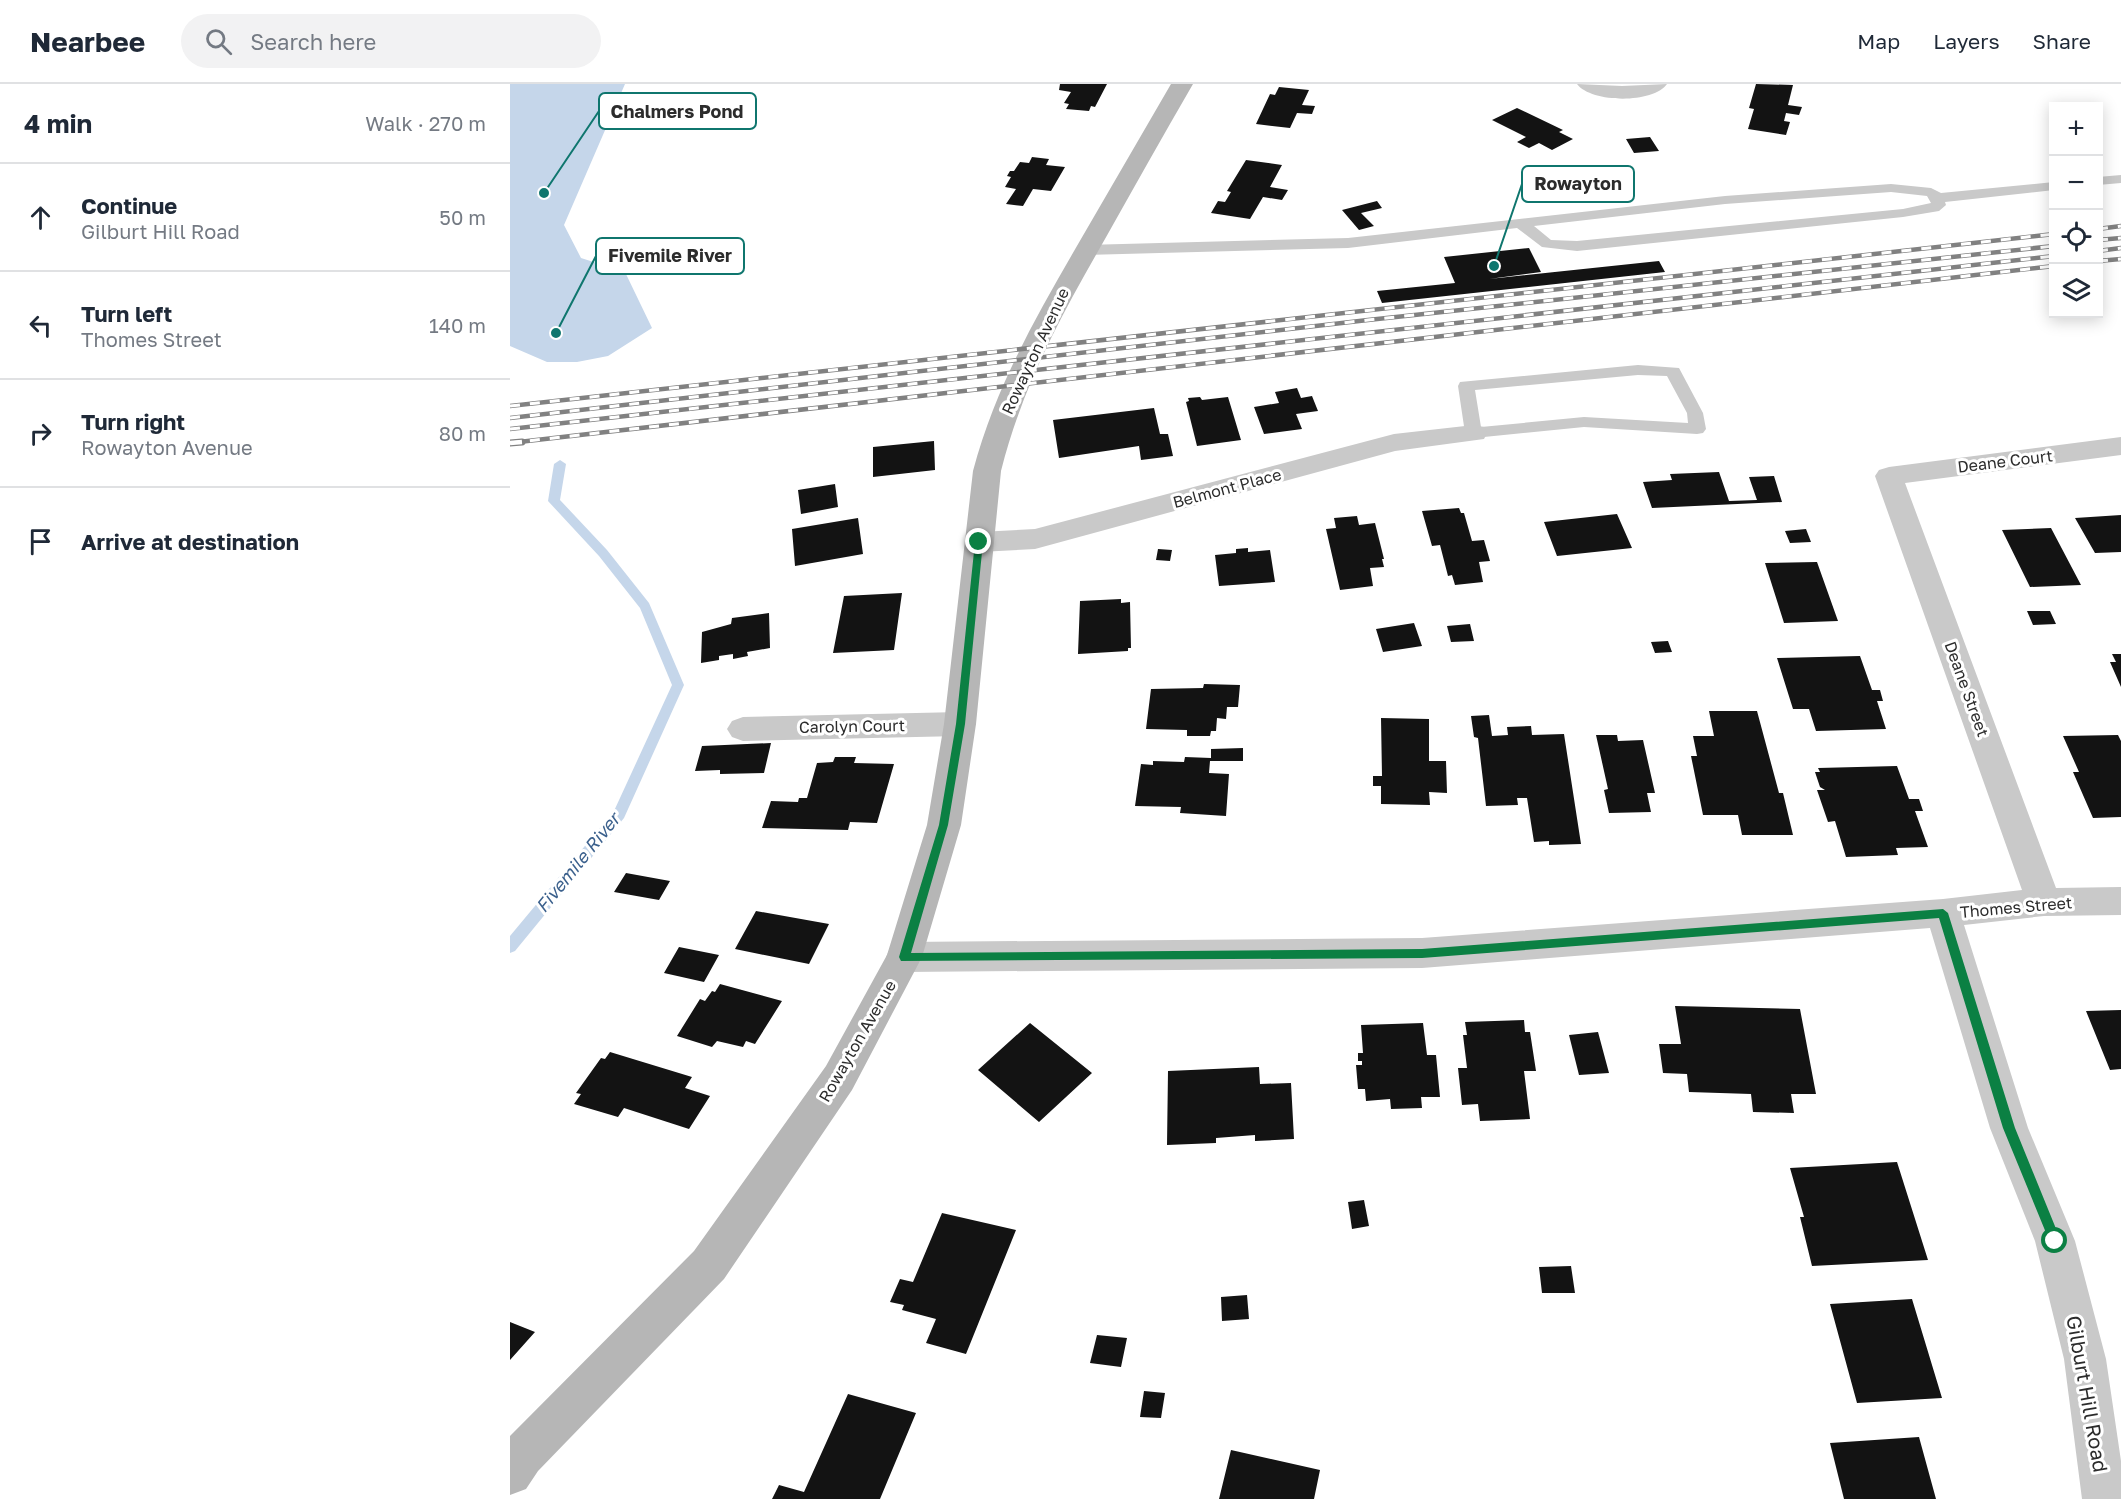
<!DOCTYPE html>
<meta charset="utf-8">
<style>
:root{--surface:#fff;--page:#f2f2f3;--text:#1f2937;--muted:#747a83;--line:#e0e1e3}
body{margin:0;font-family:"Golos Text",sans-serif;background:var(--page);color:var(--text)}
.controls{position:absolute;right:18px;top:18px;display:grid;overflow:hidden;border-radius:0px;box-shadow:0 3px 15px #0003}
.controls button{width:54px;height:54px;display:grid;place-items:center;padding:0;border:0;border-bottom:2px solid var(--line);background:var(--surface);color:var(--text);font:30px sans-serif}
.stop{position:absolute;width:18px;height:18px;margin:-14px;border:4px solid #0b8043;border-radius:50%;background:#fff}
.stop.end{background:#0b8043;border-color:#fff;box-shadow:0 2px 6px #0008}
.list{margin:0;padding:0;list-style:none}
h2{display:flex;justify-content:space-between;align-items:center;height:78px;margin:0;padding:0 24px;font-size:26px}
h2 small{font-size:20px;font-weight:400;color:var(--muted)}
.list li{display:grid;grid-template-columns:39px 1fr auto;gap:18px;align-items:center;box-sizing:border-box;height:108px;padding:0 24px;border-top:2px solid var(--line)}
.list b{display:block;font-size:22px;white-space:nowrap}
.list p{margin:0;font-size:20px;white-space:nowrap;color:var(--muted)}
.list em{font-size:20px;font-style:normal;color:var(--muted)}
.icon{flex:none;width:33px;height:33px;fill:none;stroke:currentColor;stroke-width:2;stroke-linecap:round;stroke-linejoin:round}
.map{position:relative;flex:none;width:1611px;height:1415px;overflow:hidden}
header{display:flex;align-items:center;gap:36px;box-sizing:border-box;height:84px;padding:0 30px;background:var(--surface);border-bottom:2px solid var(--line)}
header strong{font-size:28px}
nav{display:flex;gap:33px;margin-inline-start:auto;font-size:21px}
.search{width:420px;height:54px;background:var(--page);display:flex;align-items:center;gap:15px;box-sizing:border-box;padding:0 21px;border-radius:33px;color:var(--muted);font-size:22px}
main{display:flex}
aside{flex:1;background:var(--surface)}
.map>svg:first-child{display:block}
</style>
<header>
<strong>Nearbee</strong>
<div class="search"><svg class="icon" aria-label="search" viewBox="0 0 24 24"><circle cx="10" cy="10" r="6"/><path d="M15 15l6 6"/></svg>Search here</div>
<nav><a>Map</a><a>Layers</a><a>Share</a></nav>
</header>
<main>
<aside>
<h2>4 min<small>Walk · 270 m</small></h2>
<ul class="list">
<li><svg class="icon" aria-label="ahead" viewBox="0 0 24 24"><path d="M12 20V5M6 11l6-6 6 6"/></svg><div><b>Continue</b><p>Gilburt Hill Road</p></div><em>50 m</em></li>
<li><svg class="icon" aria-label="left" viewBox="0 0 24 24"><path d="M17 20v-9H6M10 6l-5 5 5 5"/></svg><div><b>Turn left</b><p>Thomes Street</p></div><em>140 m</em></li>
<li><svg class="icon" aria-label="right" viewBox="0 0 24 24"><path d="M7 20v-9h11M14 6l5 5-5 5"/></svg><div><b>Turn right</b><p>Rowayton Avenue</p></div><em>80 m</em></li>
<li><svg class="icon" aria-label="arrive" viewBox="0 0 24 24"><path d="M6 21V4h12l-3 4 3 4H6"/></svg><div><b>Arrive at destination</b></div></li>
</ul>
</aside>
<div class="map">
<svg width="1611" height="1415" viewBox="0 0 1611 1415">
<rect width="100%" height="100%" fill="#fff"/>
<path fill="#c5d6ea" d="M0,0H115L54,141L71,174L115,188L142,244L98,272L67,278H37L0,262Z"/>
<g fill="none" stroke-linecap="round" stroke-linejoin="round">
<path fill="#c5d6ea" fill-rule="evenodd" d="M50,376L56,380L50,416L97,466L139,519L174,601L114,734L5,867L0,869V852L104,727L162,601L130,524L89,472L38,417L44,380Z"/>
</g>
<path fill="#131313" d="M550,0H597L585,23L581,22L579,27L556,25L559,20L554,19L561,8L549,6Z
M1246,0L1283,1L1278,21L1292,23L1289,31L1276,29L1274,37L1280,38L1276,51L1238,45L1244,25L1239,24Z
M769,3L799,6L792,21L805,22L802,30L787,29L780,44L746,40L760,10L765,11Z
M1007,24L1053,46L1049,48L1063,55L1042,66L1029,59L1019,64L1007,58L1016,53L982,36Z
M1140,53L1149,67L1124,69L1116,55Z
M522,73L539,75L536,81L555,83L541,107L523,105L513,122L496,120L506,105L495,103L501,93L497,92L500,87H504L510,78L519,79Z
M736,76L772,81L760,103L778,106L772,116L753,113L740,135L701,129L708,117L715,118L721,108L717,107Z
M867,117L872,124L851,129L864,142L849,146L832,126Z
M1019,164L1031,188L979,195L1149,177L1155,188L872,219L867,207L945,199L934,173Z
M787,304L791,314L802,312L808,327L786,330L792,345L754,350L744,323L769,319L765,308Z
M690,313L692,316L718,313L731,356L687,362L676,318L679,317L678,314Z
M644,324L650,350H658L663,372L631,376L629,362L549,374L543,336Z
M424,357L425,386L363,393V363Z
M1209,388L1219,417L1247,416L1239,393L1264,392L1272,418L1142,424L1133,398L1162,396L1160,390Z
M325,400L328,423L291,430L288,406Z
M949,424L951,429H954L962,457L974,456L980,477L969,478L973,498L945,501L942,491L938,492L930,461L922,462L912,427Z
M1107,430L1122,464L1047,472L1034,438Z
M1611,431V468L1585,469L1565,434Z
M847,432L849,441L865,439L874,475H872L874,483L860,484L863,502L830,506L816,445L826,444L824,434Z
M348,434L353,470L285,482L282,445Z
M1541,444L1571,501L1520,503L1492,446Z
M1296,445L1301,458L1280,459L1275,447Z
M738,464V468L760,466L765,498L709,502L705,471L726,469V465Z
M648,465L662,466L660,477L646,476Z
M1307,478L1328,537L1274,539L1255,479Z
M392,509L384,566L323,569L334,512Z
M611,515V519L620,518L621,564H618V567L568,570L570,517Z
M1517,527H1540L1546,540L1523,541Z
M259,529L260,564L237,568L238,572L223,575V570L209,572V576L191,579L192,548L221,540L222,534Z
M904,539L912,562L873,568L866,545Z
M960,540L964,557L941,558L937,542Z
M1158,557L1162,568L1145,569L1141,558Z
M1602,570H1611V603L1600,578H1606Z
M1350,572L1362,606H1370L1373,617H1367L1376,645L1306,647L1299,625H1283L1267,574Z
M694,600L730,601L728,623H717L716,635L707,634L706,647H701L700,652H677V646L636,645L641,605L693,604Z
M1199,627H1247L1269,709H1273L1283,751H1232L1228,731H1193L1181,672H1187L1183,652H1204Z
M979,631L982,652L998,651L997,643L1021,642L1022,651L1054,650L1071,760L1039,761V757L1024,758L1017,714H1007L1008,721L976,722L968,654L964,653L961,632Z
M871,634L919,635V677H936L937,709L919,708L920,721L871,720V702H863V692H872Z
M1086,651H1107L1108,657L1133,656L1145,709H1137L1141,728L1099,729L1094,706L1098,705Z
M1608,651L1611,657V733L1583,734L1563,688H1569L1553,652Z
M261,659L254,689L210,690V686L185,687L192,662Z
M733,664V677H700L699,689L719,690L716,732L670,729L671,723L625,722L631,680L643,681V677L674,678L675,673L701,674V665Z
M325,673H346L344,679L384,680L367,739L340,738L338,746L252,744L261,717L288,718L289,714H297L307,679L323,678Z
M1387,682L1399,715H1409L1413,727H1405L1418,763L1386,764L1388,771L1336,773L1325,737L1318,738L1307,706H1315L1310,703L1305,688H1310L1308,684Z
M116,789L160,797L149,816L104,808Z
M246,827L319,840L299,880L225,865Z
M169,863L209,871L194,898L154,889Z
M210,900L272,917L245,960L236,957L233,963L207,957L202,963L167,952L190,915L195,917L202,907L205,908Z
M1165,922L1290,925L1306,1010H1281L1284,1029L1243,1028L1241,1010L1179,1008L1177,990L1153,989L1149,960H1171Z
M1611,926V985L1600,986L1576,927Z
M1014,936L1015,948H1020L1026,987H1014L1020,1035L970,1037L968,1020L952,1021L948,984H957L953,951H957L955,938Z
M520,939L582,989L529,1038L468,986Z
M913,939L917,971H926L930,1013H911L912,1024L881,1025L880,1015L856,1017L855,1005H848L846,981H852V977H848V969H853L851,941Z
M1088,948L1099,989L1069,991L1059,951Z
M100,968L182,993L175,1004L200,1012L179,1045L114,1024L108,1033L64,1020L71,1010L66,1009L91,974L95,975Z
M749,983L750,1000L781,999L784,1055L745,1057V1051L706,1054V1059L657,1061L658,987Z
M1387,1078L1418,1176L1302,1182L1290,1133H1294L1280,1084Z
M854,1116L859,1142L842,1145L838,1118Z
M432,1129L506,1146L456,1270L416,1259L426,1235L392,1226L394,1221L380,1218L390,1195L403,1198Z
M1061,1182L1065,1209H1032L1029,1183Z
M737,1211L739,1235L712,1237L711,1213Z
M1402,1215L1432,1314L1347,1319L1320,1220Z
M0,1238L25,1248L0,1276Z
M587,1251L617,1254L611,1283L580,1279Z
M634,1307L655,1309L651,1334L630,1333Z
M338,1310L406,1329L370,1415H262L269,1401L294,1408Z
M1409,1353L1426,1415H1334L1320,1359Z
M721,1366L810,1386L804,1415H709Z"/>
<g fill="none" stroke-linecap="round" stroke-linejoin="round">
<path fill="#c9c9c9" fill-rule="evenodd" d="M1611,91V99L1588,101V93Z
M1544,98V106L1435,118L1436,121L1429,127L1393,133L1067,167L1032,163L1007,144L838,164L575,171L567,166L575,161L838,154L1215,112L1381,100L1421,104L1431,109ZM1381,108L1417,112L1421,119L1393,125L1067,157L1041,156L1024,142L1215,120Z
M1128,281L1169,284L1193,329L1196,345L1193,349L1187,350L1074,343L964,354L958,353L955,349L948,302L950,298ZM1128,291L1157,292L1177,329L1178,339L1074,333L971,343L965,306Z"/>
<path fill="#c9c9c9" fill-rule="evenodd" d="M1067,0L1112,2L1157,0C1143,20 1081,19 1067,0Z
M964,341L974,343L977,349L974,355L885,367L525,465L469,468L459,465L455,458L459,451L469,448L525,445L884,350Z
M1611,353V371L1395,399L1546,804L1611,803V831L1534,832L1454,841L1518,1044L1565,1157L1596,1275L1611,1377V1415H1572L1554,1275L1525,1157L1480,1044L1420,844L912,884L394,888L381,884L376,873L381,862L394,858L912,854L1433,815L1512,806L1365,392L1369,386L1379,383Z
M450,628L461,632L466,640L461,648L450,652L233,657L222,653L217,645L222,637L233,633Z"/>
<path fill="#b6b6b6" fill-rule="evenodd" d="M661,0H683C653,52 624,103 595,155C551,232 513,300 491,387L466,640L451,741L412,873L342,1006L214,1195L28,1387L16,1405L0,1411V1352L184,1167L316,982L377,871L417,741L434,640L463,387C486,301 527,231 571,155C601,103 631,52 661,0Z"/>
<defs>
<path id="rail-far1" d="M1588,145L1611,142
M1588,156L1611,154
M1588,167L1611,164
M1588,177L1611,175
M0,322L1544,150
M0,334L858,236L1544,162
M0,345L1544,172
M0,359L1544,182"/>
<path id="rail" d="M0,359L12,358"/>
</defs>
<use href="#rail-far1" stroke="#818181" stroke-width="4.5"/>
<use href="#rail" stroke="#818181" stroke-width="7"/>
<use href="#rail-far1" stroke="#fff" stroke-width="3" stroke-dasharray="10" stroke-linecap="butt"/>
<use href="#rail" stroke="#fff" stroke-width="4.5" stroke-dasharray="13" stroke-linecap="butt"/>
</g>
<path fill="#0b8043" d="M469,455L473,458L455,640L438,741L401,869L912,865L1433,825L1438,829L1505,1044L1551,1157L1549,1161H1541L1493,1044L1429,834L912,874L391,877L389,873L429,741L446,640L465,458Z"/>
<g text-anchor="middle" stroke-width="6" stroke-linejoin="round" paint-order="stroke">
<g font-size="16" fill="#2c2c2c" stroke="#fff">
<text transform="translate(525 267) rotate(-65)" y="6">Rowayton Avenue</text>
<text transform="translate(1495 377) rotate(-7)" y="6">Deane Court</text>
<text transform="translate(717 404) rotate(-15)" y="6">Belmont Place</text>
<text transform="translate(1457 605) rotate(70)" y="6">Deane Street</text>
<text transform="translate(342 642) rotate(-1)" y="6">Carolyn Court</text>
<text transform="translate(1506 823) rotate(-5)" y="6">Thomes Street</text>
<text transform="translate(347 957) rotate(-60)" y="6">Rowayton Avenue</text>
</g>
<g font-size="18" font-style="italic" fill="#3c618d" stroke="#fff">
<text transform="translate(68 779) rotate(-51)" y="6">Fivemile River</text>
</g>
<g font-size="20" fill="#2c2c2c" stroke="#fff">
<text transform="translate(1577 1310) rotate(80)" y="7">Gilburt Hill Road</text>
</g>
</g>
<path fill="none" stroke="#0f766e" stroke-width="2" d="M34 109L89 27M984 182L1012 100M46 249L86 172"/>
<g fill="#0f766e" stroke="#fff" stroke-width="2">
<circle cx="34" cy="109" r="6"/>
<circle cx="984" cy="182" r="6"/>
<circle cx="46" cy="249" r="6"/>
</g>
<g fill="#fff" stroke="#0f766e" stroke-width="2">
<rect x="89" y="9" width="157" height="36" rx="6"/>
<rect x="1012" y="82" width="112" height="36" rx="6"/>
<rect x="86" y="154" width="148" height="36" rx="6"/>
</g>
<g font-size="18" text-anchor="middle" font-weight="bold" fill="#2c2c2c">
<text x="167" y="34">Chalmers Pond</text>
<text x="1068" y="106">Rowayton</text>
<text x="160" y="178">Fivemile River</text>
</g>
</svg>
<div class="controls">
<button>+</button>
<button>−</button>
<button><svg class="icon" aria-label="locate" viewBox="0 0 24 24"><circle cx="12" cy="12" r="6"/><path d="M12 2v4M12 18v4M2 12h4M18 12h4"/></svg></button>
<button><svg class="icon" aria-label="layers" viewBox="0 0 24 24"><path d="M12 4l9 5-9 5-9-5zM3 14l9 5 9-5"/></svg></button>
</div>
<div class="stop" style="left:1545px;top:1157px"></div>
<div class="stop end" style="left:469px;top:458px"></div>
</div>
</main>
